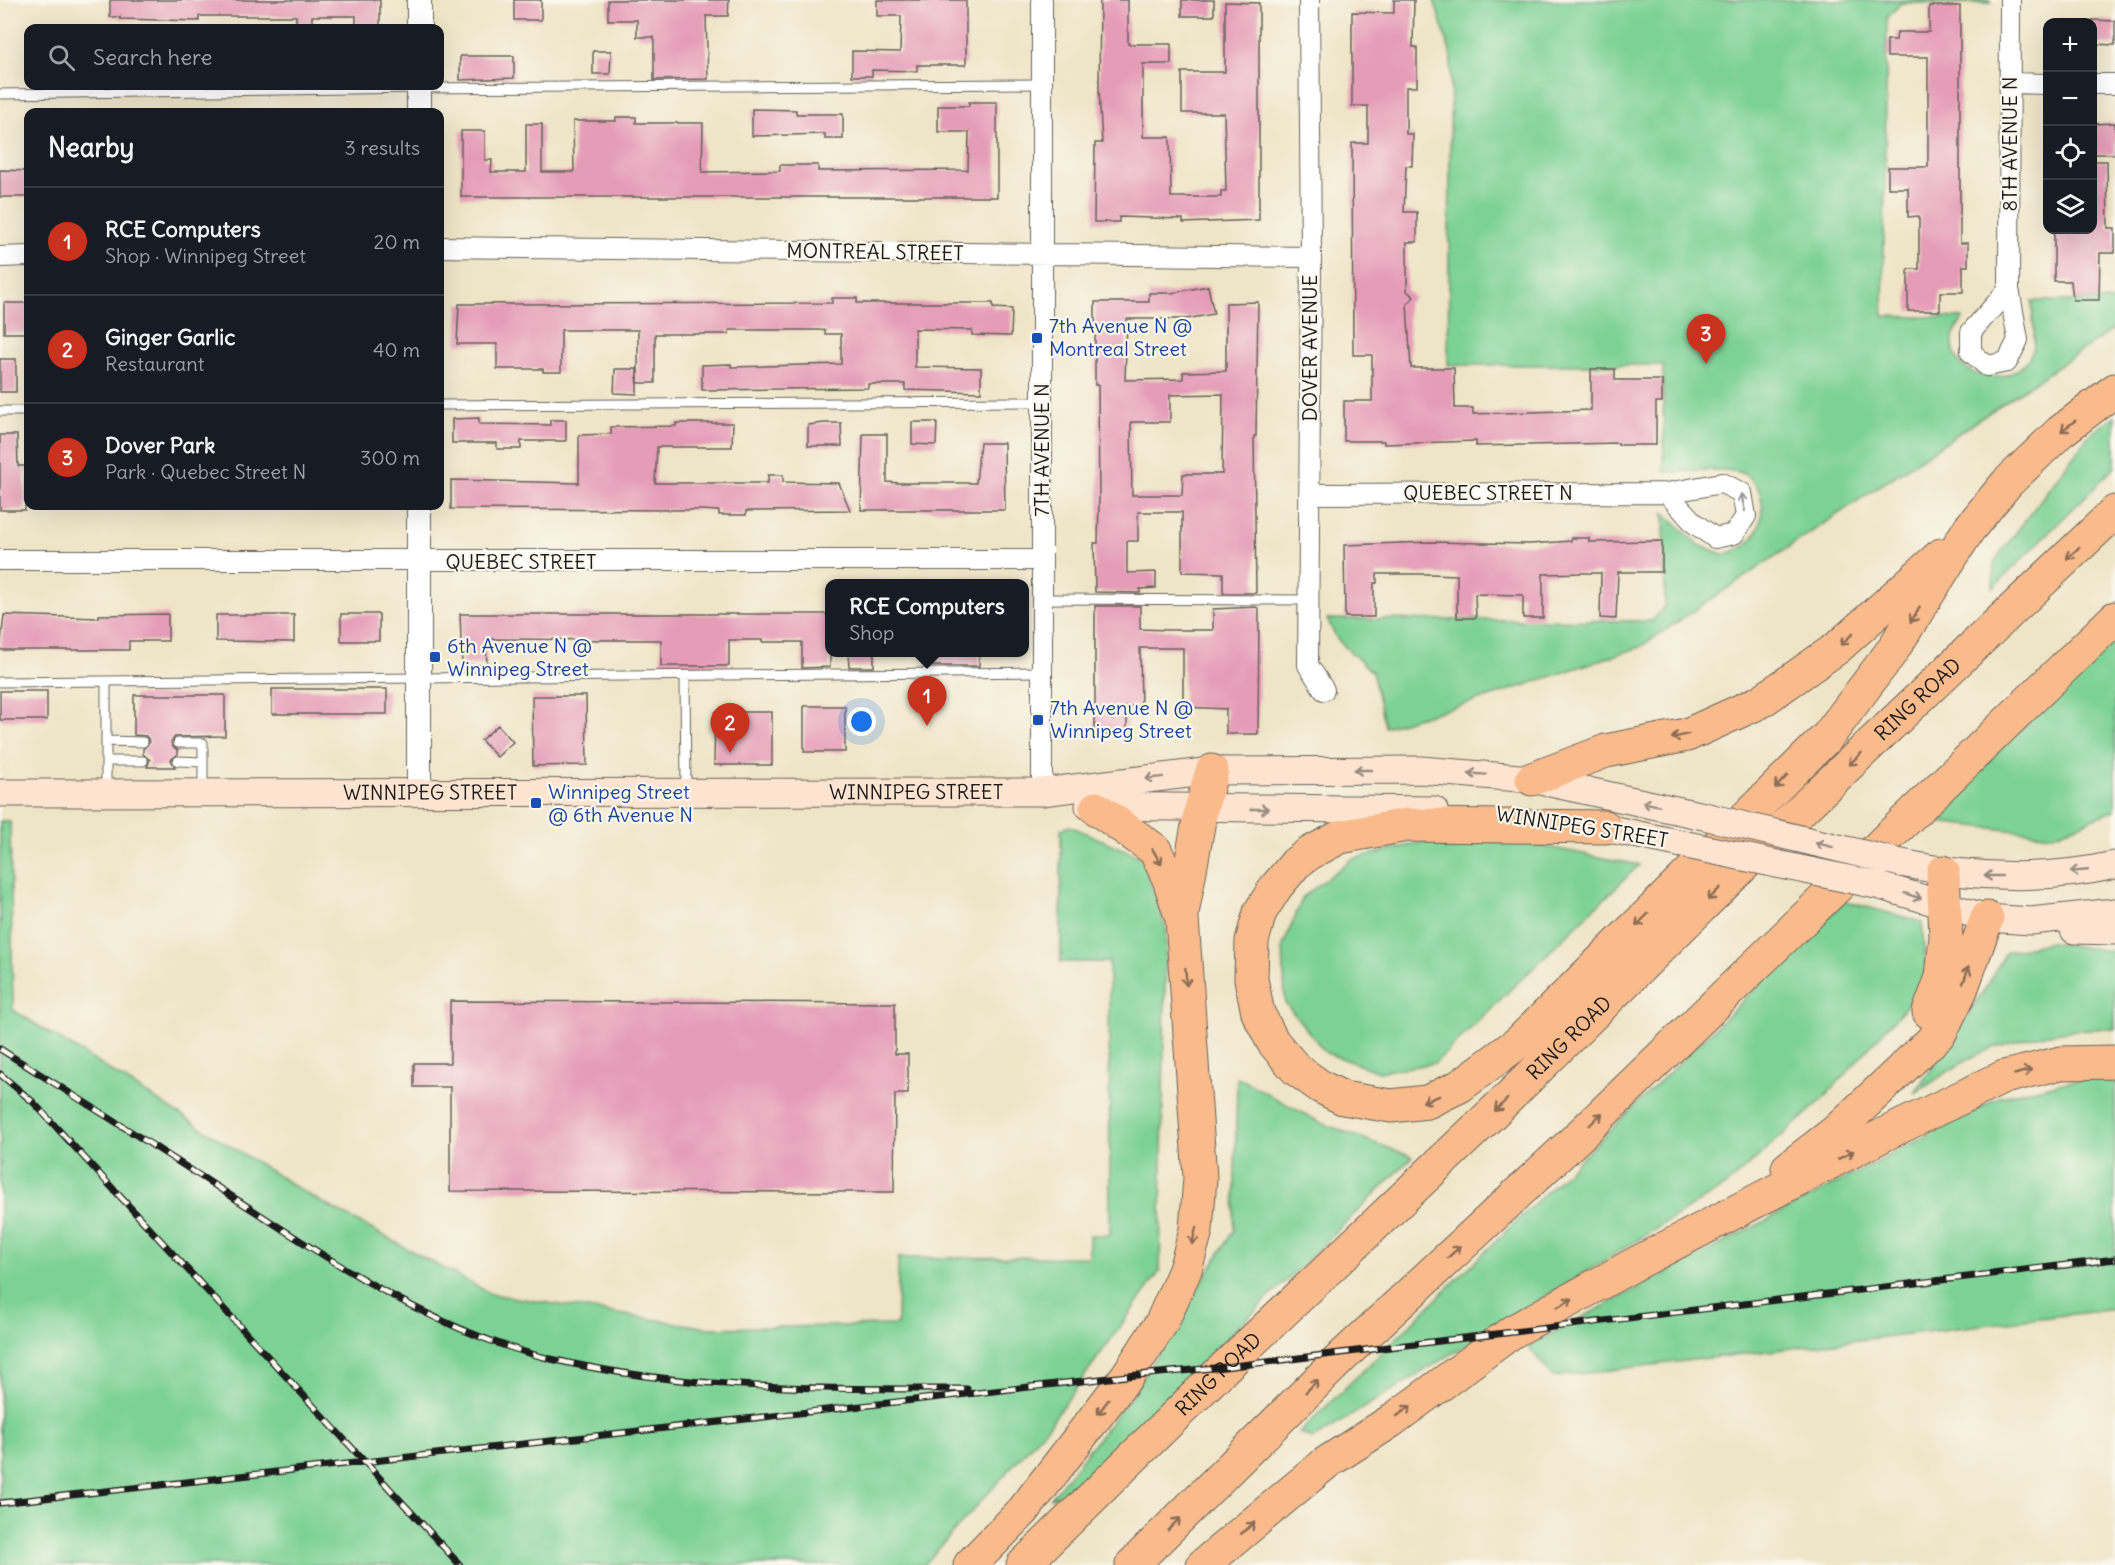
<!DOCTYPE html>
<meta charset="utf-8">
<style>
:root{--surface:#171b24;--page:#20242c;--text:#f1f3f6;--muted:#9ea1a6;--line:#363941;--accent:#c8321e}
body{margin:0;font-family:Delius,sans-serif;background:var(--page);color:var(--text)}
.controls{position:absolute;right:18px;top:18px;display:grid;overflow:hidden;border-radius:12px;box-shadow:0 6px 24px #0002}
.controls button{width:54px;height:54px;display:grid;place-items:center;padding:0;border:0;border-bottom:2px solid var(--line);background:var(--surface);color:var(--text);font:30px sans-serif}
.you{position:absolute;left:862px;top:722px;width:21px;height:21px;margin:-15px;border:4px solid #fff;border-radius:50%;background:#1a73e8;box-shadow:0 0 0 9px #1a73e833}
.badge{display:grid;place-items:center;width:39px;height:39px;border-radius:50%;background:var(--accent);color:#fff;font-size:20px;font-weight:700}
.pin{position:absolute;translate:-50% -50px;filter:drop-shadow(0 2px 3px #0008)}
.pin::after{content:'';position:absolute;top:32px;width:21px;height:18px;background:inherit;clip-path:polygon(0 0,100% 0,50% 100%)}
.popup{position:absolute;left:825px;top:579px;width:204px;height:78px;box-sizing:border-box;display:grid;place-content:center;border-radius:12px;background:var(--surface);filter:drop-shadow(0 2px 4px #0005);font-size:20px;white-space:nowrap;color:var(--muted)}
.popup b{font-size:22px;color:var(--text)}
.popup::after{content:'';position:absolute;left:50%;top:100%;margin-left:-12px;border:12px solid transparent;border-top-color:var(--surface)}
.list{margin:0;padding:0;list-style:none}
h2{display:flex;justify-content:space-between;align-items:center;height:78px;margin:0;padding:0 24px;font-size:26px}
h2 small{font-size:20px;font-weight:400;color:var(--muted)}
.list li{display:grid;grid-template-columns:39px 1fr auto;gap:18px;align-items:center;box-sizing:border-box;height:108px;padding:0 24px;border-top:2px solid var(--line)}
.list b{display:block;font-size:22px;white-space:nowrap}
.list p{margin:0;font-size:20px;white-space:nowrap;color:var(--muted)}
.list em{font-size:20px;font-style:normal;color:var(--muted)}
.icon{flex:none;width:33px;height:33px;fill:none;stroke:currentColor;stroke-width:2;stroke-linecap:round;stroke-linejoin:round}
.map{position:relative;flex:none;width:2115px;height:1565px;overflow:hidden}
.search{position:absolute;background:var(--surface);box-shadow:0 6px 24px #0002;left:24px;top:24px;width:420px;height:66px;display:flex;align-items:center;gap:15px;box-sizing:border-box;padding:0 21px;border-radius:12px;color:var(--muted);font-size:22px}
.panel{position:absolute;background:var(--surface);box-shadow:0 6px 24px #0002;left:24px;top:108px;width:420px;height:402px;border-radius:12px}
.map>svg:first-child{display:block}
</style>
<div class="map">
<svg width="2115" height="1565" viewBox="0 0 2115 1565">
<rect width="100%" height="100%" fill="#fbf7ec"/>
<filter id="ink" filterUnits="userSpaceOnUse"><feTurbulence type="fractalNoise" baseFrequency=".0167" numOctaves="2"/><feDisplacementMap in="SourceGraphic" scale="12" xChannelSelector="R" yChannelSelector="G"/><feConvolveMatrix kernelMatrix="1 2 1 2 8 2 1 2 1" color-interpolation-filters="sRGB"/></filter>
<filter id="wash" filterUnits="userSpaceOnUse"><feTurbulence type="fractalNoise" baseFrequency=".008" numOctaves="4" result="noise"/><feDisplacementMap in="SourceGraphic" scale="24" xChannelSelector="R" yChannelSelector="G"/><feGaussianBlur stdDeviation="1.35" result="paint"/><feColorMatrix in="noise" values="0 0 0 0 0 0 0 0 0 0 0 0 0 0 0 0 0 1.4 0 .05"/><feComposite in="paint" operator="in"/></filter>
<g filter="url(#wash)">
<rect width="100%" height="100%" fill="#eee4c6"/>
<path fill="#7cd194" stroke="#4c7658" stroke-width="1.5" d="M1434,0H1991V3H1901L1887,18L1883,316L1963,318C1961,323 1956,329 1954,334C1944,377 2012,396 2032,352C2037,340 2032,315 2032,301H2115V328L1640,647L1486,698L1385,727L1372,672L1337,639L1327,619L1652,621L1665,606L1664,513L1699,545L1725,555C1731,552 1740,549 1746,545C1770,525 1769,477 1734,471C1712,468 1686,472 1664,472L1663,365H1448L1451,55Z
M2115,416V467L1993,588L1994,562L2089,435Z
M2115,635V810L2053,835L1928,821Z
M0,821H10L13,1010L312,1197L491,1294L709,1328L897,1325L898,1258L1089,1257V1235H1110L1109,962H1061V829L1070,826L1141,857L1166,929L1160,1271L1050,1424L924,1565H0Z
M1432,840H1512L1639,865L1435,1063L1379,1072L1326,1053L1285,1003L1283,946L1303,897L1352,859Z
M1845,901L1922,922L1927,983L1822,1100L1724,1187L1313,1439L1299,1433Z
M2051,942L2115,952V1029C2076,1027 2019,1037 1983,1052C1959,1062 1937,1080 1915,1093L1986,987L2006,952Z
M1237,1077L1321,1123L1413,1157L1066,1495L1051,1498L1132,1395L1234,1230Z
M2091,1077L2115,1084V1309L1553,1377L1528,1346L2002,1096Z"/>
<g id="blocks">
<path fill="#e59cb7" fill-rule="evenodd" d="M110,0H380V28H356V16H312V28H296V16H199V21L120,19V17H110Z
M514,0H541V20H514Z
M608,0H729L728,16H706L708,79L654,80V37H637V20H608Z
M877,0H966V65H917V71L872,70V76H852V51L900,52L901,16H877Z
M1100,0H1128V44H1171V64H1143V137H1170L1171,197H1221V191H1226L1224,113H1182V72H1225V2L1259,3V220L1183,223V219L1119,217V222H1094L1095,143H1102L1099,89Z
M1182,0H1214V16H1182Z
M1394,0H1414L1413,47H1417V87H1406V134H1413L1412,166H1406L1404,212H1417V242H1407V291L1414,297L1407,304L1411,368H1454L1455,408H1473V414L1591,410V369H1615V380H1662V402H1656V445H1618V443L1476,446V441L1384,444V441H1344V401H1372V355H1353L1352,143H1368V106H1352V12L1394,13Z
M1929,6H1960V243H1968V266H1963V292H1940V311H1908V269H1919V216L1908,217V188H1888V167H1928V57H1887V40H1896L1897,32H1929Z
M2092,20L2115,21V45L2092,44Z
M593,51H611L610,74H593Z
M460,56H514V78L460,80Z
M969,102H997V197H461V131H485V160H492L491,172H526V124H542V172H574L573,121H616V117H636V123H703L702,172L780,171V165H818V171L968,170L969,132H938V106H969Z
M752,109L796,110V114H843V139H825V134L752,136Z
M2115,123V154H2092V124Z
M2092,161H2107L2108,228H2115V253H2100L2099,300H2073L2071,281H2054V230H2092Z
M0,170L28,171V197H0Z
M1208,286L1214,314L1186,319H1127L1125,380L1183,379V372L1226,371V303L1258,302L1256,436H1254L1256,593H1223V573L1182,572V512H1138V541H1127V573L1156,572V588L1140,589V593L1095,592L1094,543H1098L1099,501L1098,385H1095V302H1149V293H1172ZM1223,394L1222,474H1183L1182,495H1132L1131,422H1170V395Z
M832,298H857V303H993V308L1012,309L1011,336L972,335V330L915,329V367L981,368V392L905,390V384H868V388L702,390V365L731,364V367L841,364V334H825V330H729V334H655V383H638V330H561V372H543V369H497V344H457L459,304L832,303Z
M4,303H28V333H4Z
M0,359H16V392H0Z
M615,369H637V394L614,393Z
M479,418V424L550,425V420H566V441H521V449H497V443H452V419Z
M912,422H937L936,445L912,444Z
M676,423H733L732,447H657L655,483H768V475H783V482L839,483L850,510L746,511V515H719V511L700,510L451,509V480L579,483V435L611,434V427L676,426Z
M824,423H841L842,446H808V425Z
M863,434H887V482L899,483H976L980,443H1004L1005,510H861Z
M0,435H17L18,466H25V510H0Z
M1571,538H1589V542L1662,541V572H1618L1616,619L1600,618L1601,573H1584L1543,574V618H1523V595L1475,594L1476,618H1457V575L1431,574H1377V583H1374V617H1345L1344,545L1431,542L1530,544L1571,541Z
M1095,606H1140V629L1169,630H1213V609L1256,607L1259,609L1258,734H1226V709L1183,707V648H1140L1141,706H1127V734H1095Z
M168,614V641H129V650H0L4,615L99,618V615Z
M341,614H379V641H341Z
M460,614H830V667L802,668V642H762V640H729V666H661V640H615L486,639L487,665H462Z
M216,615H294V642L216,641Z
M848,652H874V667H849Z
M930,652H979V666H930Z
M272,689H387V714H272Z
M0,691H47V720H0Z
M134,695H225V736L175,737L171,742L173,747L178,750V754L171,760L175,767H147L150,760L143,754V749L150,742L146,736L134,735Z
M532,696H586L587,765L533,766Z
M804,706H845V752H804Z
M715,712H772V765H714Z
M498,725L513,742L497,757L481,740Z
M450,1001L895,1003V1054H908V1094H895L894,1192L450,1191V1087H414V1063H450Z"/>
</g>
</g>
<g filter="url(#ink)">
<use href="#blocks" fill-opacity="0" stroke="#666258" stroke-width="1.5"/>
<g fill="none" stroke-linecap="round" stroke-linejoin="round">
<defs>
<path id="service" d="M0,94L419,88L1042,84
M440,405L1042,402
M0,411H28
M1042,599L1308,600
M685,677L686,790
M0,682L1042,672
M106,682V790
M106,741L143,742
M178,743H203V791
M106,761H143
M178,761L203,762"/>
<path id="minor" d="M1042,0V792
M1309,0L1311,257L1308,665L1324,690
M2010,83L2048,84
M2092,84H2115
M440,247L1311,257
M0,257L28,256
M2009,289L1971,332V352L1987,366L2007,362L2018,340L2009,289L2010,0
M1309,494L1667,493L1722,483L1742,493L1746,516L1734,534L1715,538L1694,523L1667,493
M0,560H1042"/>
<path id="tertiary" d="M419,0V28
M419,86V112
M419,506V793"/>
<g id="secondary">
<path id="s1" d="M0,793L1042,792L1212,771L1421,770L1532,779L1708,817"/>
<path d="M1089,806L1434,810"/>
<path d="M1586,824L1687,845"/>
<path d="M1901,863C1972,878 2044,881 2115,865"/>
<path d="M1881,886L1987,918L2031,921L2115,912"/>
<path d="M2074,930L2115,931"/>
</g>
<g id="motorway">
<path d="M1532,779L1606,751L1687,735L1760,702L1837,648L1941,555"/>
<path d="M1605,827L1407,825L1340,837L1310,853L1296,863L1276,887L1260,912L1252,941L1251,979L1258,1013L1273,1042L1296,1069L1321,1087L1343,1098L1391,1106L1427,1102L1460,1086L1519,1042L1828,736L1892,651L1969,529L2007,483L2060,432L2115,390"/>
<path d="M1182,914L1201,809L1212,771"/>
<path d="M1929,1012L1942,977L1946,937L1943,872"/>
<path d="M1788,1168L1836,1131L1940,1033L1961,990L1987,918"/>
<path d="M970,1565L1023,1511L1127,1376L1162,1322L1185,1270L1196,1230L1200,1178L1182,919L1169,879L1155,850L1096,808"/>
<path id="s2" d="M1023,1565L1225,1367L1500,1106L1761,848L2115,512"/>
<path d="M1132,1565L1346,1353L1577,1138L2115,618"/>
<path d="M1203,1565L1326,1463L1391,1421L1512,1332L1631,1266L1885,1134L2004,1077L2061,1063L2115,1062"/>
</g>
</defs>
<use href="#service" stroke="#666258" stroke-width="11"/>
<use href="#minor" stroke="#666258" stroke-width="22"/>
<use href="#tertiary" stroke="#666258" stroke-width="26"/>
<use href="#secondary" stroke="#666258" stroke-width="29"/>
<use href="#motorway" stroke="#666258" stroke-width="35"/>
<use href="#service" stroke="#fff" stroke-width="9"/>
<use href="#minor" stroke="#fff" stroke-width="20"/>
<use href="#tertiary" stroke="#fff" stroke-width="24"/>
<use href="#secondary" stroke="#fde4d1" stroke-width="27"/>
<use href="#motorway" stroke="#fabb8c" stroke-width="33"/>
<defs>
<path id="rail" d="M0,1049C76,1097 153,1145 228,1194C329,1259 432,1331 551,1359C687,1391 829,1389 967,1389
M0,1074L33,1102L460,1565
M0,1503L1127,1376L1225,1367L2115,1259"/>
</defs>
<use href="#rail" stroke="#1c1c1c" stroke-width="7"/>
<use href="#rail" stroke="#fbf7ec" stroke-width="4.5" stroke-dasharray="14" stroke-linecap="butt"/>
<defs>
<path id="secondary-bridge" d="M1708,817L1901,863
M1687,845L1881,886"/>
</defs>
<use href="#secondary-bridge" stroke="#666258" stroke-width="29" stroke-linecap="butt"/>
<use href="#secondary-bridge" stroke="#fde4d1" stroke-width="27"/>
</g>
<defs><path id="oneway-shaft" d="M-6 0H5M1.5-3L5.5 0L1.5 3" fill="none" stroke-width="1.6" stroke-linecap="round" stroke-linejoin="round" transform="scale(1.5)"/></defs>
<g stroke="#8b6c54">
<use href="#oneway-shaft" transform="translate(2068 426) rotate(143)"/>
<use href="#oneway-shaft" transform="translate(2073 553) rotate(137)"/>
<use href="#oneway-shaft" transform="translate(1915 615) rotate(122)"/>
<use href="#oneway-shaft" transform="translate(1847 639) rotate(138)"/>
<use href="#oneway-shaft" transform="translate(1680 736) rotate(166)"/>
<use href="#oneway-shaft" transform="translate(1855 759) rotate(137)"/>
<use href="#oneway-shaft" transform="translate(1781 782) rotate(135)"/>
<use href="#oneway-shaft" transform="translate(1157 857) rotate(60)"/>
<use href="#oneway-shaft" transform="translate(1714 894) rotate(135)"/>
<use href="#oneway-shaft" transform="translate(1642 920) rotate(135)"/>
<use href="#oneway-shaft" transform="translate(1966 975) rotate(-71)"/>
<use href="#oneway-shaft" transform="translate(1186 977) rotate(86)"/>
<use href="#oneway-shaft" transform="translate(2023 1072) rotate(-16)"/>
<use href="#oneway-shaft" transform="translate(1431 1099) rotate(159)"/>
<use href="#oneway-shaft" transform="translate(1501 1105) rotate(136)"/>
<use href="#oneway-shaft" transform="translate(1596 1119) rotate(-44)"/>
<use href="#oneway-shaft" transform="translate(1846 1155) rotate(-27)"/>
<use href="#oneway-shaft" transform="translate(1194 1236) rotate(104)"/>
<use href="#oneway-shaft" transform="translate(1454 1252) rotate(-43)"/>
<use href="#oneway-shaft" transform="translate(1565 1303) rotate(-29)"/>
<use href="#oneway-shaft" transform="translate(1312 1386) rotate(-45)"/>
<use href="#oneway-shaft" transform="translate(1103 1407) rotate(127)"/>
<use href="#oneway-shaft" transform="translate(1404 1411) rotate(-36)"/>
<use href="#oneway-shaft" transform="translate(1174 1524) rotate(-45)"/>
<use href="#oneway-shaft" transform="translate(1248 1528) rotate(-40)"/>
</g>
<use stroke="#999" href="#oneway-shaft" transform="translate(1743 502) rotate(-102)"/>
<g stroke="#988a80">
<use href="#oneway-shaft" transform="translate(1363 770) rotate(-180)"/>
<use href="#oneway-shaft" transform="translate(1477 774) rotate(-176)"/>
<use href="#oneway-shaft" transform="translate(1154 778) rotate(173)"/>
<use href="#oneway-shaft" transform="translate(1651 804) rotate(-168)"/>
<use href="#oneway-shaft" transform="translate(1260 809)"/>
<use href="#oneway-shaft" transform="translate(1824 845) rotate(-166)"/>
<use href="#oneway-shaft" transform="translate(2079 871) rotate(175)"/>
<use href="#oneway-shaft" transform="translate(1993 876) rotate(-180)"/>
<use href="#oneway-shaft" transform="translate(1913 896) rotate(18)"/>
</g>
</g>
<g fill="#1a4fb4" stroke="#fbf7ec" stroke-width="2">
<rect x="1031" y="332" width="12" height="12" rx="3"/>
<rect x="429" y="651" width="12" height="12" rx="3"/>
<rect x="1032" y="714" width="12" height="12" rx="3"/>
<rect x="530" y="797" width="12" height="12" rx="3"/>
</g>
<g text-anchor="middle" stroke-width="4.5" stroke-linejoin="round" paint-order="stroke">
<g font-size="20" fill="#1c1c1c" stroke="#fbf7ec">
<text transform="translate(2010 144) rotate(-90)" y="7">8TH AVENUE N</text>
<text transform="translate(875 252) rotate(1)" y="7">MONTREAL STREET</text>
<text transform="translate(1310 348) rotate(-90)" y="7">DOVER AVENUE</text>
<text transform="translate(1042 450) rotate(-90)" y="7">7TH AVENUE N</text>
<text x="1488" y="500">QUEBEC STREET N</text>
<text x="521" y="569">QUEBEC STREET</text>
<text dy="7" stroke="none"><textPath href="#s2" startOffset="1245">RING ROAD</textPath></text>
<text dy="7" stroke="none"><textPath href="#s1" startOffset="916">WINNIPEG STREET</textPath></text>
<text dy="7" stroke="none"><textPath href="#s1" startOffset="430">WINNIPEG STREET</textPath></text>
<text transform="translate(1582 827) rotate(9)" y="7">WINNIPEG STREET</text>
<text dy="7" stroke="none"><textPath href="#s2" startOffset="759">RING ROAD</textPath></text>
<text dy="7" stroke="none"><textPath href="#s2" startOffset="273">RING ROAD</textPath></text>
</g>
<g font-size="20" fill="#164399" stroke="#fbf7ec" text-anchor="start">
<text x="1049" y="333">7th Avenue N @<tspan x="1049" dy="23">Montreal Street</tspan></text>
<text x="447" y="653">6th Avenue N @<tspan x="447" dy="23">Winnipeg Street</tspan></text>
<text x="1050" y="715">7th Avenue N @<tspan x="1050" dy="23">Winnipeg Street</tspan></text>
<text x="548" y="799">Winnipeg Street<tspan x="548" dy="23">@ 6th Avenue N</tspan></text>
</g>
</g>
</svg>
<div class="controls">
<button>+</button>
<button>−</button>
<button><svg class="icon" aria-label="locate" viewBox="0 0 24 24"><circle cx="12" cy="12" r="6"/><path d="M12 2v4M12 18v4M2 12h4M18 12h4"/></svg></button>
<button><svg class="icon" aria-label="layers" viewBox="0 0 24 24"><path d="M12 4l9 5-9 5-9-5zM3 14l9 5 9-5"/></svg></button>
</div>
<div class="you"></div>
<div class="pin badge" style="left:927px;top:726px">1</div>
<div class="popup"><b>RCE Computers</b>Shop</div>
<div class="pin badge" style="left:730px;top:753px">2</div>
<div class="pin badge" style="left:1706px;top:364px">3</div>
<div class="search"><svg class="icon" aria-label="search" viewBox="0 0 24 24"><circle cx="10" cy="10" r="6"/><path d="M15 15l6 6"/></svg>Search here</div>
<section class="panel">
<h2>Nearby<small>3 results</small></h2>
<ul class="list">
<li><span class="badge">1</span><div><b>RCE Computers</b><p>Shop · Winnipeg Street</p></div><em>20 m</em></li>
<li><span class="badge">2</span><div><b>Ginger Garlic</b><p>Restaurant</p></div><em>40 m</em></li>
<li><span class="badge">3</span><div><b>Dover Park</b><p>Park · Quebec Street N</p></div><em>300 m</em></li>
</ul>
</section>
</div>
